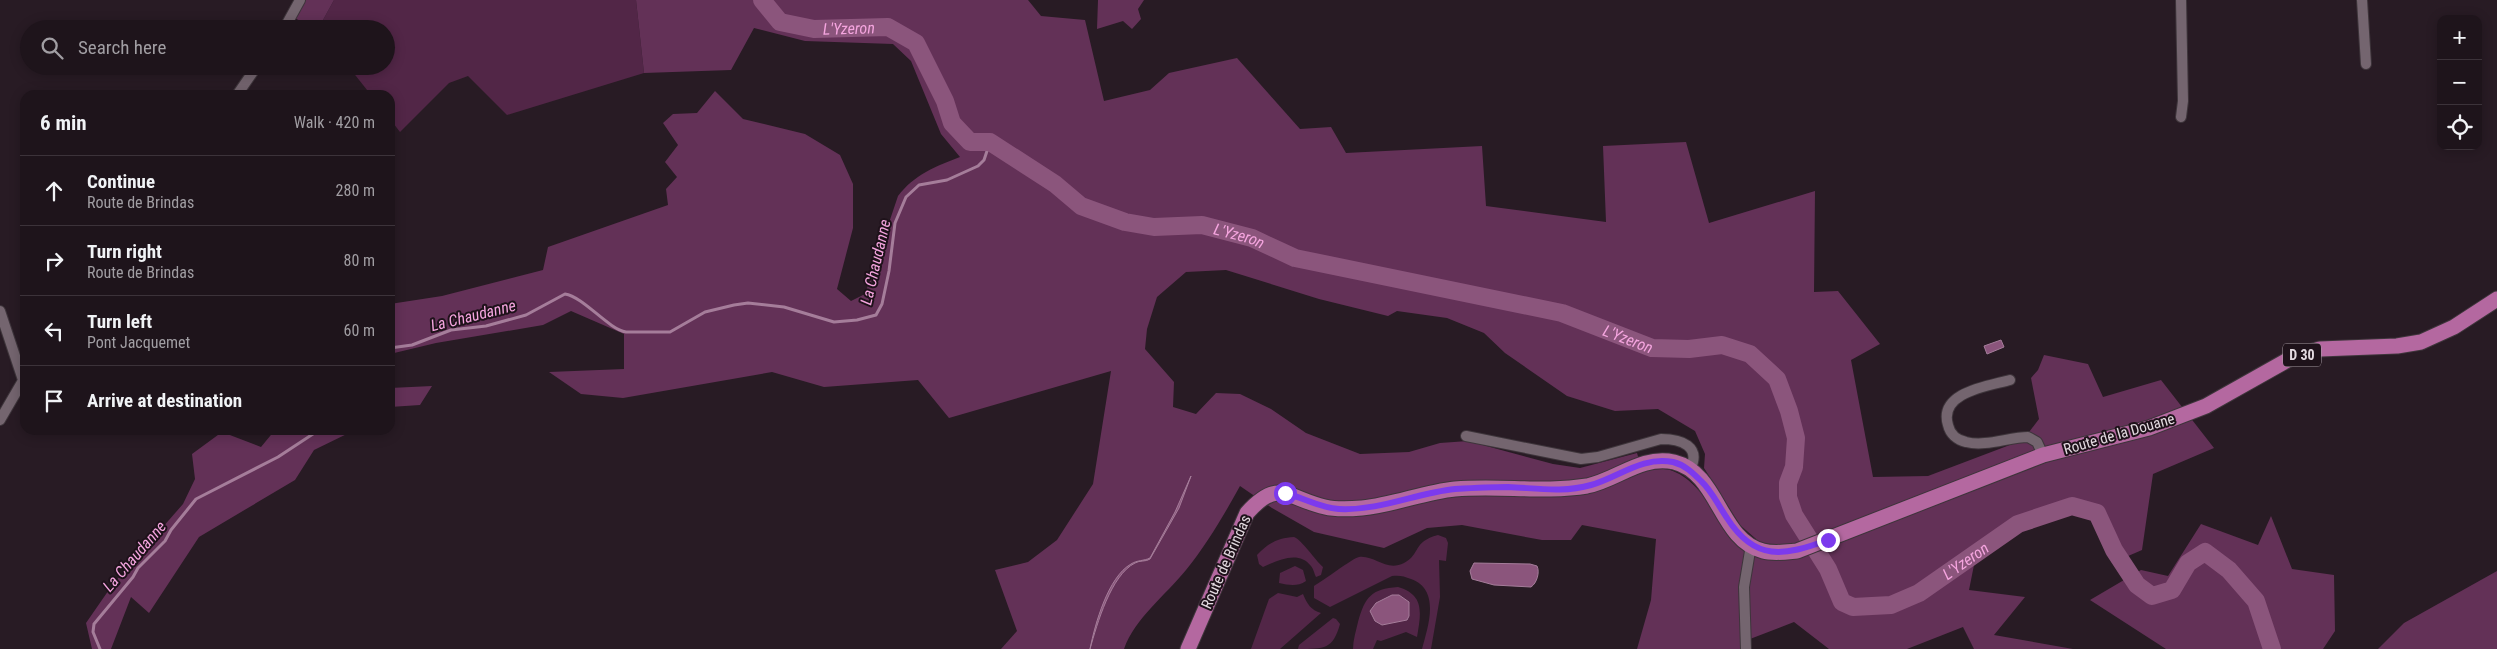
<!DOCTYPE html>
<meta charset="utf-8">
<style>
:root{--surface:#1e141b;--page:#2b2128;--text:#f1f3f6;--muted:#a19ea3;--line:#3c333a}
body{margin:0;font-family:"Roboto Condensed",sans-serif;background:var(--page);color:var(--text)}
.controls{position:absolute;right:15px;top:15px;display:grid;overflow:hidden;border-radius:10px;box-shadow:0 2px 12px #0003}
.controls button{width:45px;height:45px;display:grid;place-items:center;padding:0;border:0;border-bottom:1px solid var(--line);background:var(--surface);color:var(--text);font:25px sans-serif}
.stop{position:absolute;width:15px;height:15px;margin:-11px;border:4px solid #7c3aed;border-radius:50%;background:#fff}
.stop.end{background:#7c3aed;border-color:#fff;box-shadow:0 1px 5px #0008}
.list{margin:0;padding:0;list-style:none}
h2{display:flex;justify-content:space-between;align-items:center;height:65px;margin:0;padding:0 20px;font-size:21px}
h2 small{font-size:16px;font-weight:400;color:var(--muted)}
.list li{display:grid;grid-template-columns:32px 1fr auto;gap:15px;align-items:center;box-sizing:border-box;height:70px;padding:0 20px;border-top:1px solid var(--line)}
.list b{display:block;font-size:19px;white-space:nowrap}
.list p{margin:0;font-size:16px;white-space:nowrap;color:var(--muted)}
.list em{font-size:16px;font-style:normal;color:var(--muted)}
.icon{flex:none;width:28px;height:28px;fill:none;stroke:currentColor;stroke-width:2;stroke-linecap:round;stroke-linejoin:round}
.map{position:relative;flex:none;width:2497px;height:649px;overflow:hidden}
.search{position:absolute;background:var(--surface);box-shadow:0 2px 12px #0003;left:20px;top:20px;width:375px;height:55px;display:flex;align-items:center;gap:12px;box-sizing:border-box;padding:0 18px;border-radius:28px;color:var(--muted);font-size:19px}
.panel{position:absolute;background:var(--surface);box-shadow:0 2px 12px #0003;left:20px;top:90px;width:375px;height:345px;border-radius:15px}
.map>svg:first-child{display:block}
</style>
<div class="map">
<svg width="2497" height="649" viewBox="0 0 2497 649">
<rect width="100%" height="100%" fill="#281b24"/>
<path fill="#522647" d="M334,0H636L644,73L507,115L468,76L449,83L400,132L390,119V95H371L348,66H386V29H318Z
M1438,535L1446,538L1448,543L1446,561L1439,560L1440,597L1431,649H1422C1428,626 1441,590 1411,579C1404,576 1399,575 1392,576L1330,607L1314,598V586C1323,581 1353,558 1359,557C1375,555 1386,572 1404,563C1421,554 1412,542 1438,535Z
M1294,537C1302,540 1315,560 1323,567L1321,575L1316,577C1314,573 1314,570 1311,566C1299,550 1278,560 1263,567L1259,564L1257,555C1268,543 1278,538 1294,537Z
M1295,566L1303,570L1306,581C1297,587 1289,585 1279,583L1280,573Z
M1398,587C1425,595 1421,613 1417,637L1406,632L1381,641L1377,640L1373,649H1353C1353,640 1356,631 1358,622C1365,597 1371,589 1398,587Z
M1278,593L1297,597L1303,594C1307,604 1311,610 1321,613L1280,649H1251L1269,599Z
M1333,618L1336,619L1340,624C1333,649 1325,649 1298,649L1299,645Z"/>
<path fill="#633157" d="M300,0H334L318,29L292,17Z
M636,0H1028L1041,16L1085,20L1104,101L1150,90L1169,73L1237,58L1300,129L1331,127L1346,153L1482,146L1486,206L1606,222L1603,146L1686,142L1709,223L1815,191L1814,292L1838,291L1880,344L1851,360L1873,477L1928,476L2023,440L2039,419L2031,378L2038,370L2044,355L2088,364L2103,397L2161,380L2214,448L2153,474L2142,550L2112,563L2094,517L2073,511L2023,528L1975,560L1969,590L2025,597L1994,635L2073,649H1974L1963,627L1907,649H1829L1794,622L1750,639C1748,604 1745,572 1756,539L1740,525L1704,468L1705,454L1695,431L1658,409L1615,411L1567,396L1505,353L1484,333L1447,318L1397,311L1388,316L1319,299L1226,270L1186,272L1157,297L1147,329L1145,349L1174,382L1173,407L1196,414L1216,393L1240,394L1271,409L1306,433L1360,454L1409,452L1440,443L1468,441L1553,464L1580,468L1637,453L1642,470C1651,470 1662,468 1670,470C1705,481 1720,530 1748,554L1742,588V649H1637L1651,600L1656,539L1582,525L1571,540H1542L1462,525L1427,528L1384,548L1314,532L1272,508L1240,486C1224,515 1207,544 1186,570C1165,596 1135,618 1124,649H1001L1017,631L995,570L1028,562L1057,540L1093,484L1111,371L949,418L918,380L824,387L772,372L623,398L581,394L549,372L624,369V334L571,311L543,325L436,343L390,354V304L442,296L543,270L548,247L668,205L666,189L677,177L665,162L678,145L663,123L673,114L697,113L715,91L743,119L805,134L840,155L853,184V228L837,289L851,301L865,294L898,196C914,175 936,166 960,157L941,134L911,61L893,44L805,41L754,28L731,70L644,73Z
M1098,0H1144L1138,9L1141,19L1132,29L1123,21L1097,29Z
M432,386L420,405L390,407V388Z
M275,430H355L314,450L295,480L199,537L149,613L131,597L111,649H92L86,623L113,584L183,504L195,479L192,454L222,432L261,447Z
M2271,516L2292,569L2334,575L2335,631L2323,649H2166L2090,600L2141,570L2168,576L2201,524L2258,545Z
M2497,571V649H2378L2404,623Z"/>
<path fill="#8b557c" stroke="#a57d9a" d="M2001,340L2004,347L1987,354L1984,346Z
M1191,476L1179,508L1150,559C1146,562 1140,560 1135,563C1111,575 1097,624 1090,649C1095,624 1108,577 1131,564C1137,560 1144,561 1150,558L1175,512Z
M1474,563L1530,564L1537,566C1540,572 1537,583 1531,587L1494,585L1472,579L1470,571Z
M1392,595H1399L1409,602V616L1407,620L1382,625L1375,621L1370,611L1376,603Z"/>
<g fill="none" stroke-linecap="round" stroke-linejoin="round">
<path stroke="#a57d9a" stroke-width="3" d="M390,348L412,345L451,330L486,326L526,315L565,294C584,297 608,329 626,332H670L705,312L734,305L748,303L784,307L834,322L857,320L876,315L882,304L889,271L895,223L906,197L919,185L947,180L978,166L984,160L990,142
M100,649L93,632L94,624L133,577L138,568L165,541L171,530L196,499L278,457L319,430"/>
<path stroke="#8b557c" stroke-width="18" id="s1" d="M762,0L780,22L814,29L888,27L916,43L945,101L952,123L970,142H990L1055,184L1081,206L1125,222L1154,227L1202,225L1252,238L1295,258L1562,313L1652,348L1689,349L1722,345L1750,354L1777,379L1789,411L1796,438L1794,467L1788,483V497L1794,515L1828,569L1842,602L1853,607L1891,605L1919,593L2018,524L2072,506L2097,513L2114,550L2137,585L2152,596L2172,590L2188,563L2205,552L2229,570L2256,601L2272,649"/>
<defs>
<path id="minor" d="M2362,0L2366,64
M284,29L300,0
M237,95L257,66
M2181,117L2183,101L2181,0
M0,311L23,380
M2010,380C1989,386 1938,392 1948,425C1950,434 1957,440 1966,442C1986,447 2009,437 2028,437L2037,442L2043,455
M0,420L25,377
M1466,436L1581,459L1598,457L1661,439C1681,439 1702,446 1690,470
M1746,649L1744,587L1751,545"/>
<path id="primary" d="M1188,649L1247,513C1279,477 1289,499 1325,507C1337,510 1350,509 1362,508C1394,505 1424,492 1455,489C1499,485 1544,493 1587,486C1617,480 1641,455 1674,462C1719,473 1719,540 1763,551C1774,554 1786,552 1797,551L2043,455L2149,428L2206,406L2293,357L2320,349L2397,346L2421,342L2454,327L2497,299"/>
</defs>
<use href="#minor" stroke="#3e353b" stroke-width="12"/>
<use href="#primary" stroke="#3e353b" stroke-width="17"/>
<use href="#minor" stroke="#74656f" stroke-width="10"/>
<use href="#primary" stroke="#b468a0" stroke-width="15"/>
</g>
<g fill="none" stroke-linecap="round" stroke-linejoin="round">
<path stroke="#7c3aed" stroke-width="6" d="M1285,493C1304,498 1320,508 1339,509C1380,511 1416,493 1455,489C1472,488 1490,487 1508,487C1535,488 1564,493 1591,485C1619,477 1642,456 1673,462C1685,465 1693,473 1701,481C1712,491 1718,505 1727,518C1755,562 1784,556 1828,540"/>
</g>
<g text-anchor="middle" stroke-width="4" stroke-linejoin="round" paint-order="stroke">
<rect fill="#1e121a" stroke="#a89ea5" stroke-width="1" x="2283" y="343.5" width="38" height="23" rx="4"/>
<g font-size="14" font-weight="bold" fill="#e3dae0">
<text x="2302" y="360">D 30</text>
</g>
<g font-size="15" fill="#e3dae0" stroke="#1e121a">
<text transform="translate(2119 434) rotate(-16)" y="5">Route de la Douane</text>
<text transform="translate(1226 562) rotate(-66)" y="5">Route de Brindas</text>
</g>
<g font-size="16" font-style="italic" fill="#f5a5df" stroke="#1e121a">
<text dy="6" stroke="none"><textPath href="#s1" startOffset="98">L'Yzeron</textPath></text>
<text dy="6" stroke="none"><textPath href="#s1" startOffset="578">L'Yzeron</textPath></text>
<text transform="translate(875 262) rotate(-77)" y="6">La Chaudanne</text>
<text transform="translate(473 315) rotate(-14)" y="6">La Chaudanne</text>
<text dy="6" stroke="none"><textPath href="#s1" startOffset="982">L'Yzeron</textPath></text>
<text transform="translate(134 556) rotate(-49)" y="6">La Chaudanne</text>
<text dy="6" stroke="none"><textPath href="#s1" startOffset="1522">L'Yzeron</textPath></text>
</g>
</g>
</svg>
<div class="controls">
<button>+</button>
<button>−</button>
<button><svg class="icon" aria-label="locate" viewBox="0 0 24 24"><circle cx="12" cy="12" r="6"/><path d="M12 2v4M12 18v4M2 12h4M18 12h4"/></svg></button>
</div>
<div class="stop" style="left:1285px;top:493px"></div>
<div class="stop end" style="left:1828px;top:540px"></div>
<div class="search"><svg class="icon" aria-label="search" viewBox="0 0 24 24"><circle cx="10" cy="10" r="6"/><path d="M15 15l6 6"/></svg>Search here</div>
<section class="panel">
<h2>6 min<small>Walk · 420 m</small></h2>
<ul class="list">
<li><svg class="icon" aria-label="ahead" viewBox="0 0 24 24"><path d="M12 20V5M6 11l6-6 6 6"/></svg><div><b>Continue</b><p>Route de Brindas</p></div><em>280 m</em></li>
<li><svg class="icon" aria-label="right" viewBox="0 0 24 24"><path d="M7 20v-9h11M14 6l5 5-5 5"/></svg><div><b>Turn right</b><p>Route de Brindas</p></div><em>80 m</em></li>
<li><svg class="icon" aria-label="left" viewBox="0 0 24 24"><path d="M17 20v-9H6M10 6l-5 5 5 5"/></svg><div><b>Turn left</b><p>Pont Jacquemet</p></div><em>60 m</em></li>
<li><svg class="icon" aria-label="arrive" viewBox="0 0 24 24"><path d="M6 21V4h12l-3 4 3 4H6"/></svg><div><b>Arrive at destination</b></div></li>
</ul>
</section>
</div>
